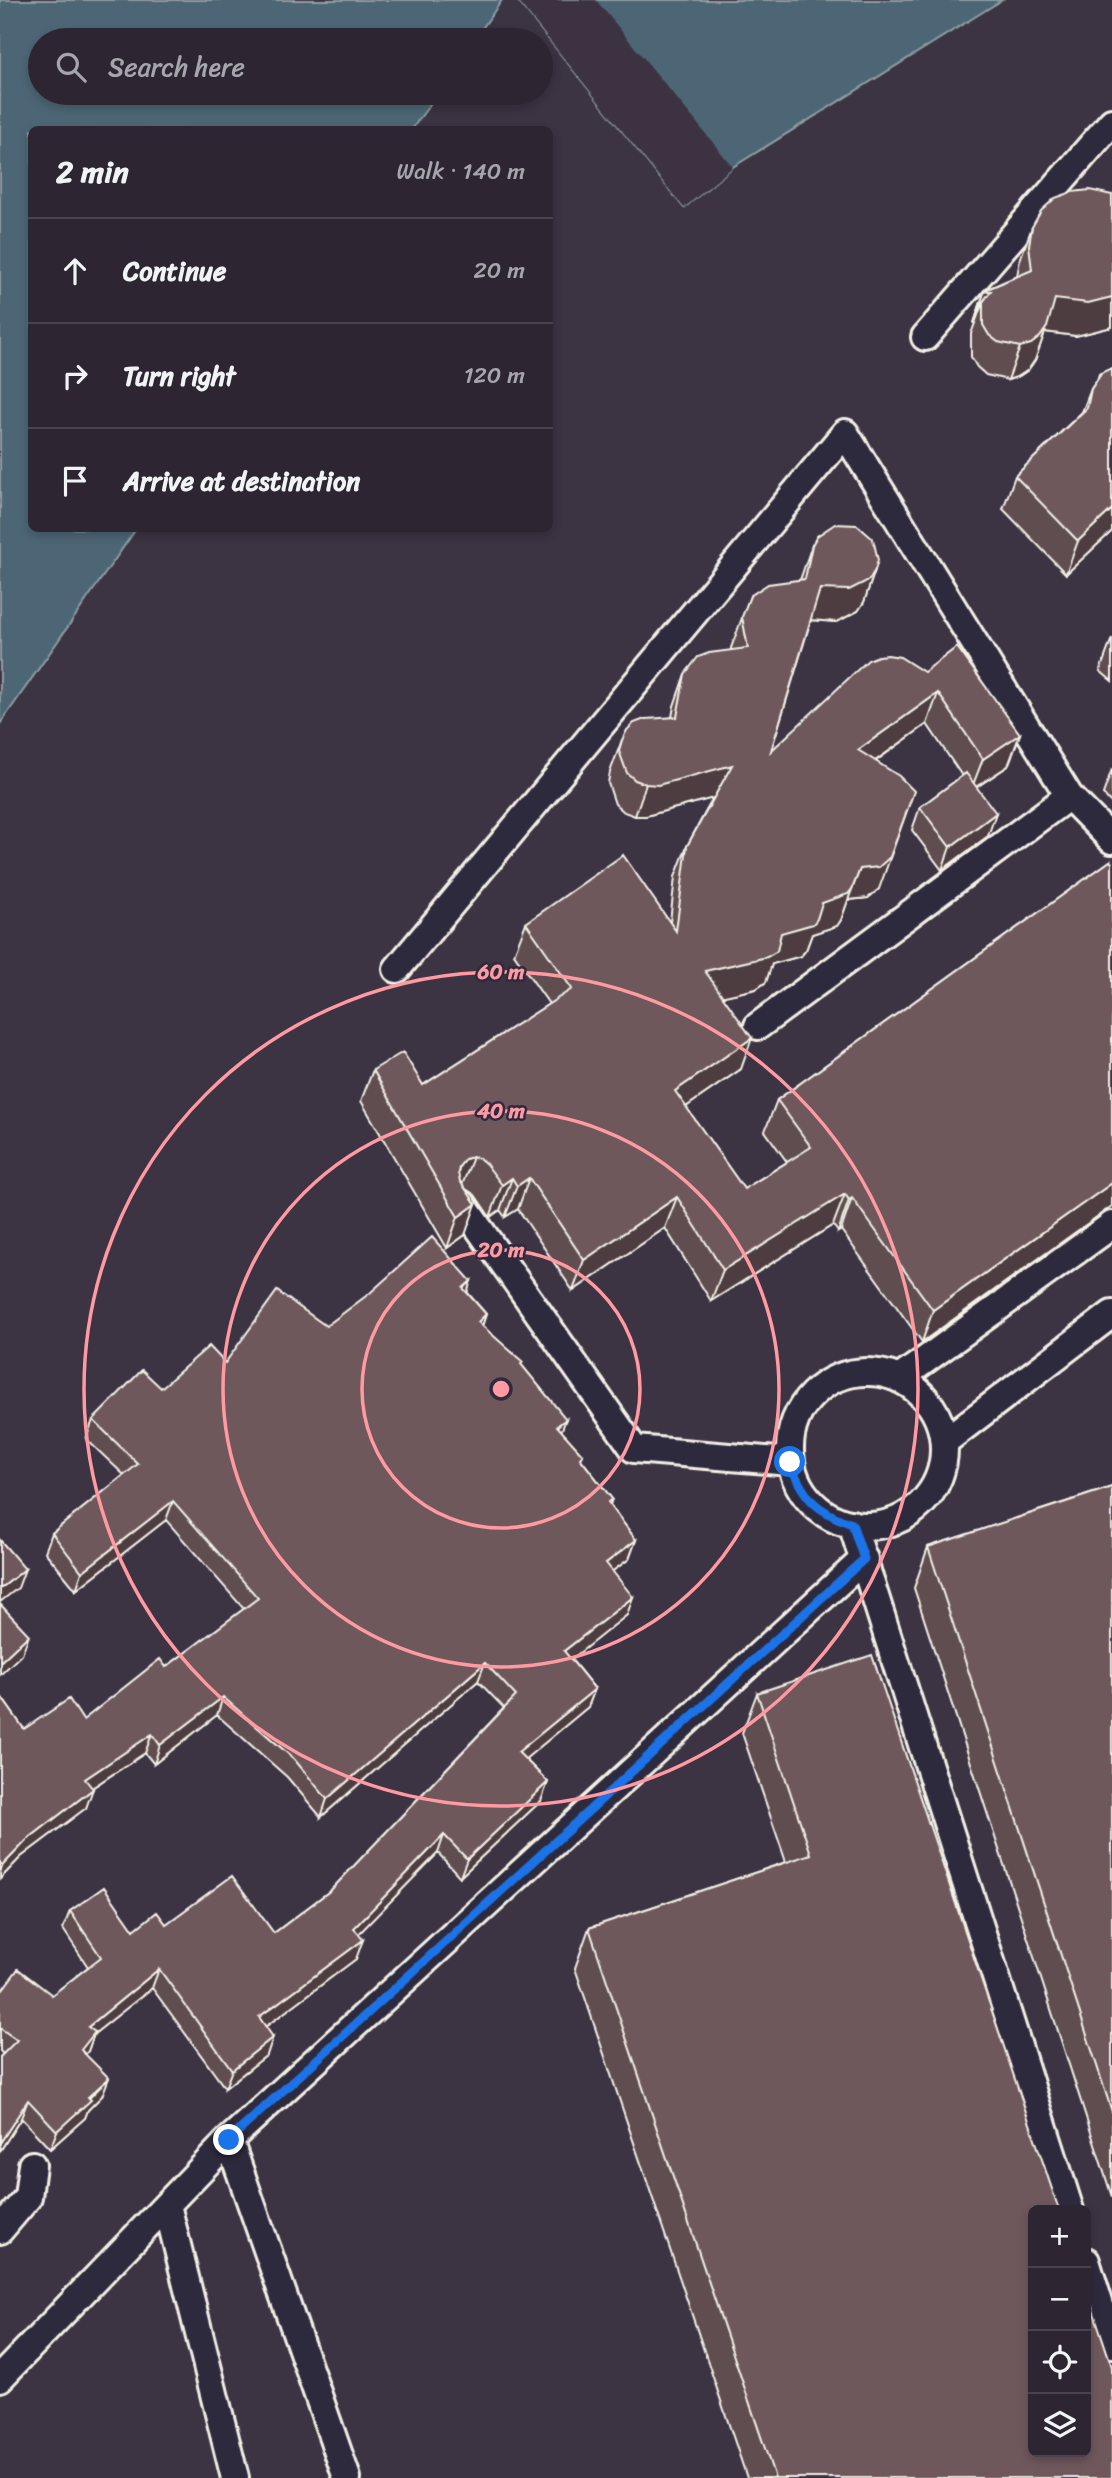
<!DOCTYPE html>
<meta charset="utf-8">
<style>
:root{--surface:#2d2632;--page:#352e3a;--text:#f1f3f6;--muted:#a7a5ac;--line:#48434d}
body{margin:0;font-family:Sriracha,sans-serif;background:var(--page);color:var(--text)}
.controls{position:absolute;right:21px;bottom:21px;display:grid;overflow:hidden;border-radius:10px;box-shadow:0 4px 10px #0003}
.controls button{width:63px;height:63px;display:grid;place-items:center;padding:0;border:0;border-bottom:2px solid var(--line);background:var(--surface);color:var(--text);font:35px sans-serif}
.stop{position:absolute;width:21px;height:21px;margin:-16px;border:5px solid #1a73e8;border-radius:50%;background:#fff}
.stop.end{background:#1a73e8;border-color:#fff;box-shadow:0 2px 7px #0008}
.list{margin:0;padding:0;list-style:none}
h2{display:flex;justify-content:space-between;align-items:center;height:91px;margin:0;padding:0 28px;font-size:30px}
h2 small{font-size:23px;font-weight:400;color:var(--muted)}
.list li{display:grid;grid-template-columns:46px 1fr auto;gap:21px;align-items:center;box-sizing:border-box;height:105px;padding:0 28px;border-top:2px solid var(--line)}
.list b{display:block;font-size:26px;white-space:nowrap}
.list em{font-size:23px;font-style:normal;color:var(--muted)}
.icon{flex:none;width:38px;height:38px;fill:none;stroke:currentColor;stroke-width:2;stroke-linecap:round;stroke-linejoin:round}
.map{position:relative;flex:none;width:1112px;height:2478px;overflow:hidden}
.search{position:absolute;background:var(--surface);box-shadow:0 4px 10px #0003;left:28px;top:28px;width:525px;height:77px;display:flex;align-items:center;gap:18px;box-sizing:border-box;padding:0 24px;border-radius:38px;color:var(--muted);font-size:26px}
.panel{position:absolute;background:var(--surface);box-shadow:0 4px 10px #0003;left:28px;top:126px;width:525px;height:406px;border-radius:10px}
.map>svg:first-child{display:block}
</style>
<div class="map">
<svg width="1112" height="2478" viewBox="0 0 1112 2478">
<rect width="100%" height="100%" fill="#3c3343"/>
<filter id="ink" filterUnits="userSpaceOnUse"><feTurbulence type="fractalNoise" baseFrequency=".0143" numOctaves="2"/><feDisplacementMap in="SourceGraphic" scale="14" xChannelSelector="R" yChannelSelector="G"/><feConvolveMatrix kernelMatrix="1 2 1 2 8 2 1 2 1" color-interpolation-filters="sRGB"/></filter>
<g filter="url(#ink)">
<path fill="#4d6675" stroke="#909ea3" stroke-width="2" d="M0,0H502L474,40H40V93H438L412,129L32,130V528L136,529L0,724Z
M517,0H1002L733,167L684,208Z"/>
<path fill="#3c3343" d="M517,0H596L733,167L684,208Z"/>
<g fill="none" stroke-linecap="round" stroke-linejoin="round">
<defs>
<path id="service" d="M925,337L1112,122
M397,969L845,433L1069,796L1112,840
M758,1026L1069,796
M462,1204L634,1449L790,1462
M790 1449a77 77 0 1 1 154 0a77 77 0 1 1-154 0Z
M899,1379L1112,1225
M944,1442L1112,1314
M852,1524L1070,2210
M229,2140L347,2478
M167,2205L235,2478
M0,2230L28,2197L32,2165
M1086,2261L1112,2344
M0,2378L229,2140L864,1559"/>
</defs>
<use href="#service" stroke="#f4f1e8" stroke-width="32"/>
<use href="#service" stroke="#2f2a3d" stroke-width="26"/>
</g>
<path fill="#5f4d4f" stroke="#f4f1e8" stroke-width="2" d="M1112,195V327L1076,336L1045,332L1035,360L1028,370L1019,376L1008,380L986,375L977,367L971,357V334L975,323H974L985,290L1017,276L1020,260L1032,227Z
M1112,368V531L1066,574L1003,509L1015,476L1082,412L1091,389L1097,380L1099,374Z
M812,545L875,570L864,602L858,611L837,622L811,620L771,751L878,656L1020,734L1008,766L977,787L988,836L942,870L912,830L920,807L962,776L927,724L876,761L879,889L868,898L848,900L841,920L837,926L812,934L806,950L801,956L772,964L766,982L756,989L723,996L741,1069L686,1107L744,1189L787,1162L765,1131L777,1100L1110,861L922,1342L841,1230L838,1232L833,1225L711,1301L665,1228L573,1291L518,1209L505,1217L500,1210L490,1217L475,1195L466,1189L465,1235L447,1248L361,1101L373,1070L423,1085L549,1004L514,954L526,923L670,922L675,877L687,846L713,798L646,816H635L624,812L615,804L608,783L610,772L622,740L672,717L674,706L685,674L731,650V648L750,596L800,580Z
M1112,638V681L1100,671Z
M1112,769V804L1103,794Z
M467,1292L486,1314L482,1326L522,1366L561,1431L583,1455L581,1459L612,1499L610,1505L636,1540L629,1559L612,1571L627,1615L571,1659L595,1689L588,1707L525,1759L548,1782L541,1801L460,1877L438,1853L358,1934L356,1959L266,2026L267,2055L225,2088L152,1988L94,2034L88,2051L85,2055L102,2096L88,2110L85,2118L50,2149L21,2118L0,2151V2057L3,2054L0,2051V1993L52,1995L88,1967L63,1929L70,1911L134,1930L166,1924L274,1933L331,1890L504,1708L478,1681L321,1817L287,1777L217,1715L154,1764L145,1753L92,1788L86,1808L21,1857L0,1879V1695L24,1729L83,1720L166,1667L244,1609L166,1520L76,1590L45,1552L52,1533L124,1475L86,1439L93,1420L161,1388L326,1326Z
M1112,1487V2197L914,1588L928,1547Z
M757,1693L1112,2478H747L575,1968L589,1928L786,1862L742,1733Z"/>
<path fill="#4d3e40" stroke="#f4f1e8" stroke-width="2" d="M985,290L991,291L983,302L975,323H974Z
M1112,297V327L1076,336L1045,332L1035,360L1028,370L1019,376L1008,380L1020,347L1055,299Z
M1112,509V531L1066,574L1078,541Z
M875,570L864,602L858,611L837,622L809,620L820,589Z
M938,693L927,724L847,781L858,750Z
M1020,734L1008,766L971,790L983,759Z
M732,765L721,796L646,816H635L646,784Z
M914,791L879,889L868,898L848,900L860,869Z
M996,813L988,836L942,870L950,847Z
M852,889L841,920L837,926L812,934L806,950L801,956L772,964L766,982L756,989L694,1003L705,971L781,933L822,903Z
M752,1038L741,1069L664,1122L675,1091Z
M473,1157L461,1188L454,1191L459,1167L465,1159Z
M512,1178L500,1210L490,1217L502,1185Z
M529,1178L518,1209L505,1217L517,1186Z
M1112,1183V1206L922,1342L933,1310Z
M845,1194L833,1225L711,1301L723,1270Z
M677,1197L665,1228L573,1291L584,1260Z
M852,1198L841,1230L838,1232L849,1200Z
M476,1204L465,1235L447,1248L458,1217Z
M471,1281L465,1299L463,1288Z
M486,1314L480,1332L478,1322Z
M566,1419L559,1437L557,1426Z
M173,1501L166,1520L76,1590L82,1572Z
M636,1540L629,1559L599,1581L606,1563Z
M25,1569L18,1588L0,1602V1589Z
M633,1597L627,1615L558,1670L564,1651Z
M29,1635L22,1654L0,1675V1662Z
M485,1663L478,1681L321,1817L327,1799Z
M595,1689L588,1707L512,1770L518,1752Z
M223,1697L217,1715L154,1764L160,1745Z
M152,1734L145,1753L78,1797L85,1779Z
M548,1782L541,1801L460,1877L467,1859Z
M93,1789L86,1808L21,1857L0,1879V1873L3,1865L28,1839Z
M444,1835L438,1853L347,1946L354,1928Z
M363,1940L356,1959L253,2036L259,2017Z
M159,1969L152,1988L94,2034L88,2051L74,2069L88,2027Z
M273,2037L267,2055L225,2088L232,2070Z
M109,2078L102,2096L88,2110L85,2118L50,2149L57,2131Z
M28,2100L21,2118L0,2151V2143Z"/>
<path fill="#6e595c" stroke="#f4f1e8" stroke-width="2" d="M1090,190L1112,195V297L1088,303L1055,299L1047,327L1040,337L1031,344L1020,347L998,342L989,335L983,325V302L991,291L985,290L1032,270L1029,245L1032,227L1041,211L1055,198L1072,192Z
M1112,368V509L1078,541L1015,476L1087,408L1091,389L1101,374H1099Z
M835,524L857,525L873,539L878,560L875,570L869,580L849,590L820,589L771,751L868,660L878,656L888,655L900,657L924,672L957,647L1020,734L983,759L938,693L858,750L899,776L914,791L890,857L879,867L860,869L852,889L848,894L822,903L817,919L813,924L781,933L777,951L767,957L705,971L752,1038L675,1091L744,1189L811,1147L777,1100L1110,861L1112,863V1183L933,1310L852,1198L849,1200L845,1194L723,1270L677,1197L584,1260L529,1178L517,1186L512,1178L502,1185L486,1164L479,1158L473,1157L465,1159L459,1167L458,1173L460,1181L476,1204L458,1217L373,1070L403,1052L423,1085L572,989L526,923L623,855L676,931L687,846L732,765L658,785L646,784L635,780L627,773L619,751L622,740L627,730L634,723L645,719L677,717L685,674L698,657L709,653L748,648L742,617L750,596L768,584L805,579L812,545L817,536Z
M966,773L996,813L950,847L920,807Z
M432,1237L471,1281L463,1288L486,1314L478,1322L523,1362L521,1364L566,1419L557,1426L583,1455L580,1458L612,1499L608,1502L636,1540L606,1563L633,1597L564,1651L595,1689L518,1752L548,1782L467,1859L444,1835L354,1928L363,1940L259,2017L273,2037L232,2070L159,1969L88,2027L95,2032L81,2050L109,2078L88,2097L91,2100L57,2131L28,2100L0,2143V2057L17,2040L0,2028V1993L18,1969L52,1995L101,1957L70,1911L104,1887L134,1930L157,1912L166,1924L232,1876L274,1933L331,1890L516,1696L485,1663L327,1799L294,1759L223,1697L160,1745L152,1734L85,1779L93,1789L28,1839L3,1865L0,1863V1695L24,1729L69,1699L83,1720L160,1659L166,1667L258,1598L173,1501L82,1572L52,1533L138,1464L93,1420L142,1370L161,1388L209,1346L225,1363L277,1291L326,1326L370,1293Z
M1112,1487V2112L928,1547Z
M0,1540L25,1569L0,1589Z
M0,1604L29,1635L0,1662Z
M872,1655L1059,2210H1033V2452H1086V2289L1112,2367V2478H775L589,1928L811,1854L757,1693Z"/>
</g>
<g fill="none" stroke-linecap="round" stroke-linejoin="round" filter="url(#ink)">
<path stroke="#1a73e8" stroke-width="9" d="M229,2140L864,1559L852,1524C816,1511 803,1498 790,1462"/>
</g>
<g fill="none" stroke="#ff9aa2" stroke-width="3.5">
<circle cx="501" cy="1389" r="139"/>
<circle cx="501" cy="1389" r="278"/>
<circle cx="501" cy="1389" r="417"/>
</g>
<circle cx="501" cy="1389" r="10" fill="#ff9aa2" stroke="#2f2a3d" stroke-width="3.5"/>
<g font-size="21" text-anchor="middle" font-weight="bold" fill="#ff9aa2" stroke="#2f2a3d" stroke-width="5" stroke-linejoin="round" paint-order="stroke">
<text x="501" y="979">60 m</text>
<text x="501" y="1118">40 m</text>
<text x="501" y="1257">20 m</text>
</g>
</svg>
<div class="controls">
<button>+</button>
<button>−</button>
<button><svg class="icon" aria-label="locate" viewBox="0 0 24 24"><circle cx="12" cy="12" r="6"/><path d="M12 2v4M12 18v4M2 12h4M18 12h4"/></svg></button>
<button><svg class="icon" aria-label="layers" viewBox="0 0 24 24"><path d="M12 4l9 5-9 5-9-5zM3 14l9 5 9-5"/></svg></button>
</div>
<div class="stop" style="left:790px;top:1462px"></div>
<div class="stop end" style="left:229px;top:2140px"></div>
<div class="search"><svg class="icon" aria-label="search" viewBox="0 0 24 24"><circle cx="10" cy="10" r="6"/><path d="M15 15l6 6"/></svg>Search here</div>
<section class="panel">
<h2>2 min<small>Walk · 140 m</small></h2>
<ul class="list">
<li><svg class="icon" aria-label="ahead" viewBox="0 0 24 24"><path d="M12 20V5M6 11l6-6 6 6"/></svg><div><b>Continue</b></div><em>20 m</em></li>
<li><svg class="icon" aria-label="right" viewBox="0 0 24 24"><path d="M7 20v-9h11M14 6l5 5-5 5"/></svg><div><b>Turn right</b></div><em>120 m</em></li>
<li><svg class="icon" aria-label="arrive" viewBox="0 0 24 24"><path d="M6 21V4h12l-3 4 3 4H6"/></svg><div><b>Arrive at destination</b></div></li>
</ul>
</section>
</div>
